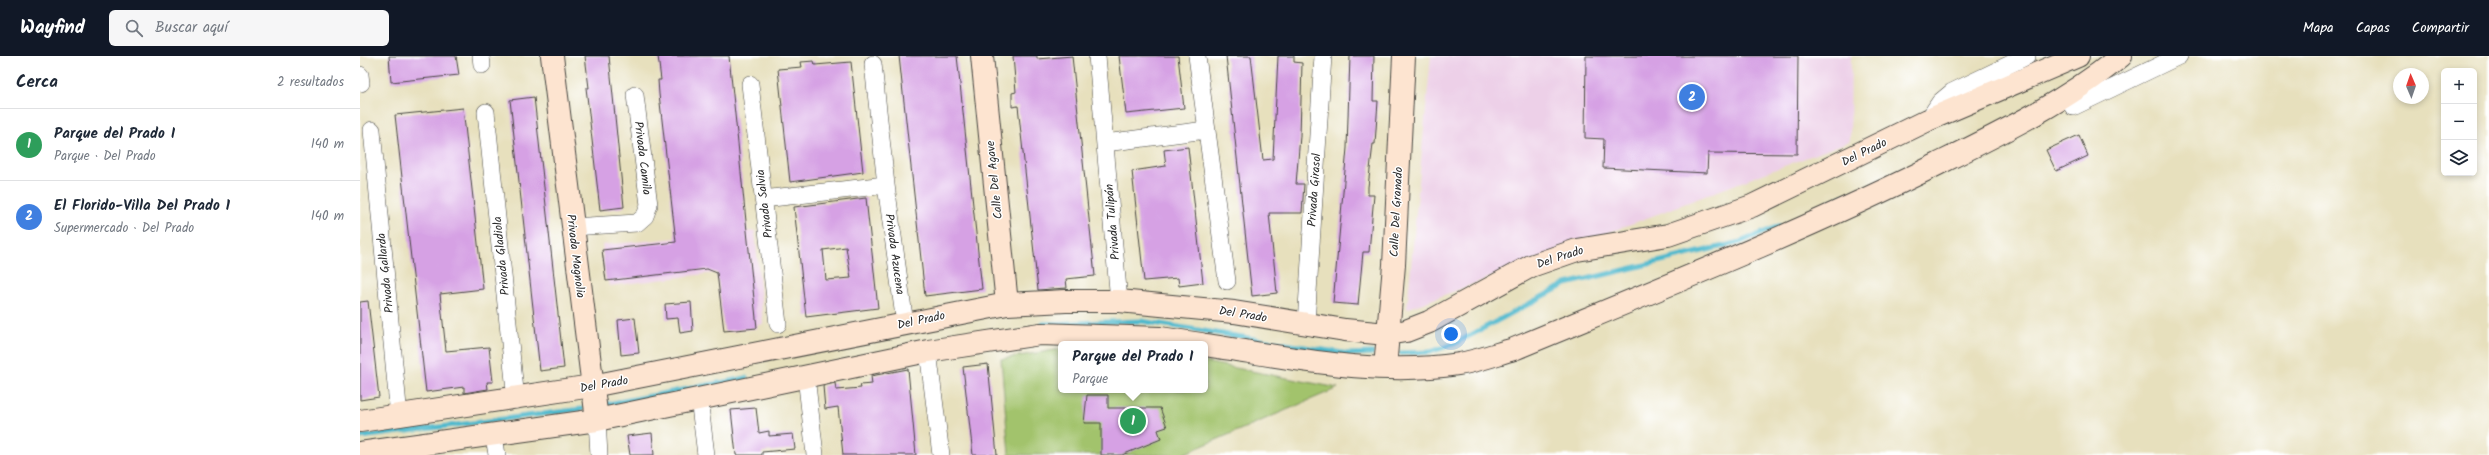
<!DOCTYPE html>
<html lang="es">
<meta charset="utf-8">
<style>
:root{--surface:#fff;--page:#f6f6f7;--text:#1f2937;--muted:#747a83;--line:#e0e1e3;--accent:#111827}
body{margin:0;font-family:Kalam,sans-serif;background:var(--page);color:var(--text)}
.controls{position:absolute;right:12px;top:12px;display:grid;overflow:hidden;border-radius:6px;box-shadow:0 2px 6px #0003}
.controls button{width:36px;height:36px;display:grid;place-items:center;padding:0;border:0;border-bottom:1px solid var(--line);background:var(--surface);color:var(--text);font:20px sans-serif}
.compass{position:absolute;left:2033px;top:12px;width:36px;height:36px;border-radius:50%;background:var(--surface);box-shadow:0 2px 6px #0003;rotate:358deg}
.you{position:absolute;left:1091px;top:278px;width:14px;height:14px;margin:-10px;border:3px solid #fff;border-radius:50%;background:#1a73e8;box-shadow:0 0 0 6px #1a73e833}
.badge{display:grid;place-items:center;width:26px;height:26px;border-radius:50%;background:var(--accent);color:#fff;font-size:13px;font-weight:700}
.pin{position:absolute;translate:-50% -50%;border:2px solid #fff;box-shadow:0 1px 4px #0006}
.popup{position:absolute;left:698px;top:285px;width:150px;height:52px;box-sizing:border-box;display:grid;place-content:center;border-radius:6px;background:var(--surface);filter:drop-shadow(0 1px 3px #0005);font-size:13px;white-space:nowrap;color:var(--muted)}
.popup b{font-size:15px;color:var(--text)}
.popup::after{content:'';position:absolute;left:50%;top:100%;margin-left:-8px;border:8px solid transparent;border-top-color:var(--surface)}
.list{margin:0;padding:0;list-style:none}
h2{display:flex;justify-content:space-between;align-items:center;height:52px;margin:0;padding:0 16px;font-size:17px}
h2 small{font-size:13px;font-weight:400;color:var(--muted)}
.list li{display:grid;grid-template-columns:26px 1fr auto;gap:12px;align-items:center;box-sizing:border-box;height:72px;padding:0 16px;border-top:1px solid var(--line)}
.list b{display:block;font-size:15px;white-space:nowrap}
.list p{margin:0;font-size:13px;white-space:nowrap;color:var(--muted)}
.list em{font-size:13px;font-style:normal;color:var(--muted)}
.icon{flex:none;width:22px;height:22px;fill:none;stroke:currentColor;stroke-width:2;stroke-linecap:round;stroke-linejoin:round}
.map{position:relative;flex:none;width:2129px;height:399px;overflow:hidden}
header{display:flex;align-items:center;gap:24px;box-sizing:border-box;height:56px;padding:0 20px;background:var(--accent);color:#fff}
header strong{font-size:19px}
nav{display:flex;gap:22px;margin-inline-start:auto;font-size:14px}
.search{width:280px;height:36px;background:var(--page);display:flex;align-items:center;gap:10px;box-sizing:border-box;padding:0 14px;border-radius:6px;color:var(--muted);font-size:15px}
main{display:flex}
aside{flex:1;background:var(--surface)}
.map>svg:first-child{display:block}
</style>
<header>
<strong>Wayfind</strong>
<div class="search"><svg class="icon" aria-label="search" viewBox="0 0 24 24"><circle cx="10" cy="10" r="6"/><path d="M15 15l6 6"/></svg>Buscar aquí</div>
<nav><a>Mapa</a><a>Capas</a><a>Compartir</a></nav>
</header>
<main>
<aside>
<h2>Cerca<small>2 resultados</small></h2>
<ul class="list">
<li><span class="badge" style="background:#2e9e5b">1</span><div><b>Parque del Prado I</b><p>Parque · Del Prado</p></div><em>140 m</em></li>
<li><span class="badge" style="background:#3f7fe0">2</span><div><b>El Florido-Villa Del Prado 1</b><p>Supermercado · Del Prado</p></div><em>140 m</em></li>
</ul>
</aside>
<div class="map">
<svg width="2129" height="399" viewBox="0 0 2129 399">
<rect width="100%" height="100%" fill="#fff"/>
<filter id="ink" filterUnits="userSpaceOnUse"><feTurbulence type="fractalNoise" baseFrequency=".025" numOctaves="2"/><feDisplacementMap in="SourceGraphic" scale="8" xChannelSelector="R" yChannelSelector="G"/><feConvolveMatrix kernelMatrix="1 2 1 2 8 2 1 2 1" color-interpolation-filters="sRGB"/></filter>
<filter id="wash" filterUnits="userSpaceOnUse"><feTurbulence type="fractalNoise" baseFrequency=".012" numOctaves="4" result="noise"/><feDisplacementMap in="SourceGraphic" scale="16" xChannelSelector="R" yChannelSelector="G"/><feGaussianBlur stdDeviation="0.9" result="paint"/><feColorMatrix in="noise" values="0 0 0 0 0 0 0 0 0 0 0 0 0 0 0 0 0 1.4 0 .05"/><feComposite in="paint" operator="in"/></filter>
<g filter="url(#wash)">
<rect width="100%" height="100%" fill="#e7e0bd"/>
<path fill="#edd0e8" d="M1071,0H1491L1490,85L1047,253Z
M395,175L403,268L370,276L362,216L249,230L242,189Z"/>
<path fill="#a2c36c" stroke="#66774c" d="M701,293V334H845V306L978,332L821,399H649L641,303Z"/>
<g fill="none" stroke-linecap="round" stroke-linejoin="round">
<path stroke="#50b9cd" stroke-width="5" d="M1459,152L1485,140
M683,268L781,265L989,298L1012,297
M1041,297L1070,296L1094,288L1206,228L1380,186L1419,170
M248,348L386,322
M0,381L222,353"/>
</g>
<g id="blocks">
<path fill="#d6a1e4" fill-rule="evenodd" d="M29,0H96L99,19L31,26Z
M225,0H249L264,151L240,154L227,40L226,32H229Z
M298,0H369L397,272L364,275L357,217L347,213L246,225L242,194L316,186L299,38L298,24H301Z
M539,0H597L622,233L565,240Z
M653,0H677V3L712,0L735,220L706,223L707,232L678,234L658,50L652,51V37L656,36Z
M759,0H818L824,52L766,58Z
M866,0H891L903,104L913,103L918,0H934V6L942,7L940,80L936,128H944L942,157H909L917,237L892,240Z
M990,0H1014L1013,45H1018L1015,88H1013L1008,131V139H1014L1009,196H1003L998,249L973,247L987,92Z
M1226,0H1438L1437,98L1348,97L1347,117L1243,112L1244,83L1225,82Z
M454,5L455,9L491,6L503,116L430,126L418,13L442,11L441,6Z
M174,41L204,312L180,315L150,44Z
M103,52L123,233L80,238L86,295L129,291L133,326H127L128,333L104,337V331L66,336L35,59Z
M1719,79L1728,100L1696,115L1686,94Z
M828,91L843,227L819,230L818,222L784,225L772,115L806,110L804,94Z
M506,142L518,252L446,261L434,151ZM486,191L491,222L466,224L463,194Z
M8,245L19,341L0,344V246Z
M331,246L333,275L320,277L318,262L306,263L305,248Z
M275,262L279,297L261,299L258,264Z
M628,308L637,399H613L603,311Z
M548,313L556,399H483L478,351L465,353L463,330L475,327L476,334L501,332L500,329L512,328L511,320Z
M727,339H748V352H800L807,371L798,374L801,383L762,399H741V367H724Z
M396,352L399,377L409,375V380L433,378L435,393L402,396V399H376L371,354Z
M292,377L294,399H270L267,380Z"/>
</g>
</g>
<g filter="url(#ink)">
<use href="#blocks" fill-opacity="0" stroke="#474641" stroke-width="1"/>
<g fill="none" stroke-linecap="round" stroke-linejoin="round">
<defs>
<path id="street" d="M121,0L122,9
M737,0L759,245
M837,0L867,225
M513,8L526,129L545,268
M0,19L1,27
M390,28L418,268
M1707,39L1713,51L1819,0
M126,56L156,344
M1568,64L1580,46L1592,36L1667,0
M12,74L39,361
M745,87L846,74
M403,143L526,129
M212,171L277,167L285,160L289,149L275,39
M946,268L963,0
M568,295L581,399
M446,320L455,399
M339,342L346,399
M237,364L239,399
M134,380L137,399"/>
<path id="secondary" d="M192,0L237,364
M622,0L647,248
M845,289C928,301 1014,321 1099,308C1117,305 1136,298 1154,293C1296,234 1440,177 1578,108C1641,77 1707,45 1761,0
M1025,312L1034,209L1044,0
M0,365L232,330L647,248L706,245H759L874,256L985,274L1027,278L1046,275L1069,266L1171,210L1217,194L1308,179L1392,150L1568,64L1718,0
M0,397L237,364L568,295L680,278L800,282L841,288"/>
</defs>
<use href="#street" stroke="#474641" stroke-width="18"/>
<use href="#secondary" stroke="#474641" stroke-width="24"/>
<use href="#street" stroke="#fff" stroke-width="17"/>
<use href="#secondary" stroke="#fde4d0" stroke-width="22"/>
</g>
</g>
<g text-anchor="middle" stroke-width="3" stroke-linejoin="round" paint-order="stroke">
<g font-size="12" fill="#2b2b2b" stroke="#fff">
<text transform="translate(1504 96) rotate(-26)" y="4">Del Prado</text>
<text transform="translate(283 102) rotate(83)" y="4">Privada Camila</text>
<text transform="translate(634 124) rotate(-96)" y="4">Calle Del Agave</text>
<text transform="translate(954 134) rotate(-86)" y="4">Privada Girasol</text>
<text transform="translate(404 148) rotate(-97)" y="4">Privada Salvia</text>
<text transform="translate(1036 156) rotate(-87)" y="4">Calle Del Granado</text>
<text transform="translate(752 166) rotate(-95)" y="4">Privada Tulipán</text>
<text transform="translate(535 198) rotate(82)" y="4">Privada Azucena</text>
<text transform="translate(141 200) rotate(-96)" y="4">Privada Gladiola</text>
<text transform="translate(216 200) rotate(83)" y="4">Privada Magnolia</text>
<text transform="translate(1200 201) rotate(-18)" y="4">Del Prado</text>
<text transform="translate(25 217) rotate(-96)" y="4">Privada Gallarda</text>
<text transform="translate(883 258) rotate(9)" y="4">Del Prado</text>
<text transform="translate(561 264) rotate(-12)" y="4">Del Prado</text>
<text transform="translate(244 328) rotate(-10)" y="4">Del Prado</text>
</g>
</g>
</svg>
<div class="controls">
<button>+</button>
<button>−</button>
<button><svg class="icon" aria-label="layers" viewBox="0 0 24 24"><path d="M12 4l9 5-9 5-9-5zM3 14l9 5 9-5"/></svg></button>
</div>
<svg class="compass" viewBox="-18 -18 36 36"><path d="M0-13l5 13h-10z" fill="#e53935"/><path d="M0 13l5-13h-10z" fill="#747a83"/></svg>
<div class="you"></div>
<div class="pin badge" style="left:773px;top:365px;background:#2e9e5b">1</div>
<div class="popup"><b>Parque del Prado I</b>Parque</div>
<div class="pin badge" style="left:1332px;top:41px;background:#3f7fe0">2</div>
</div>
</main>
